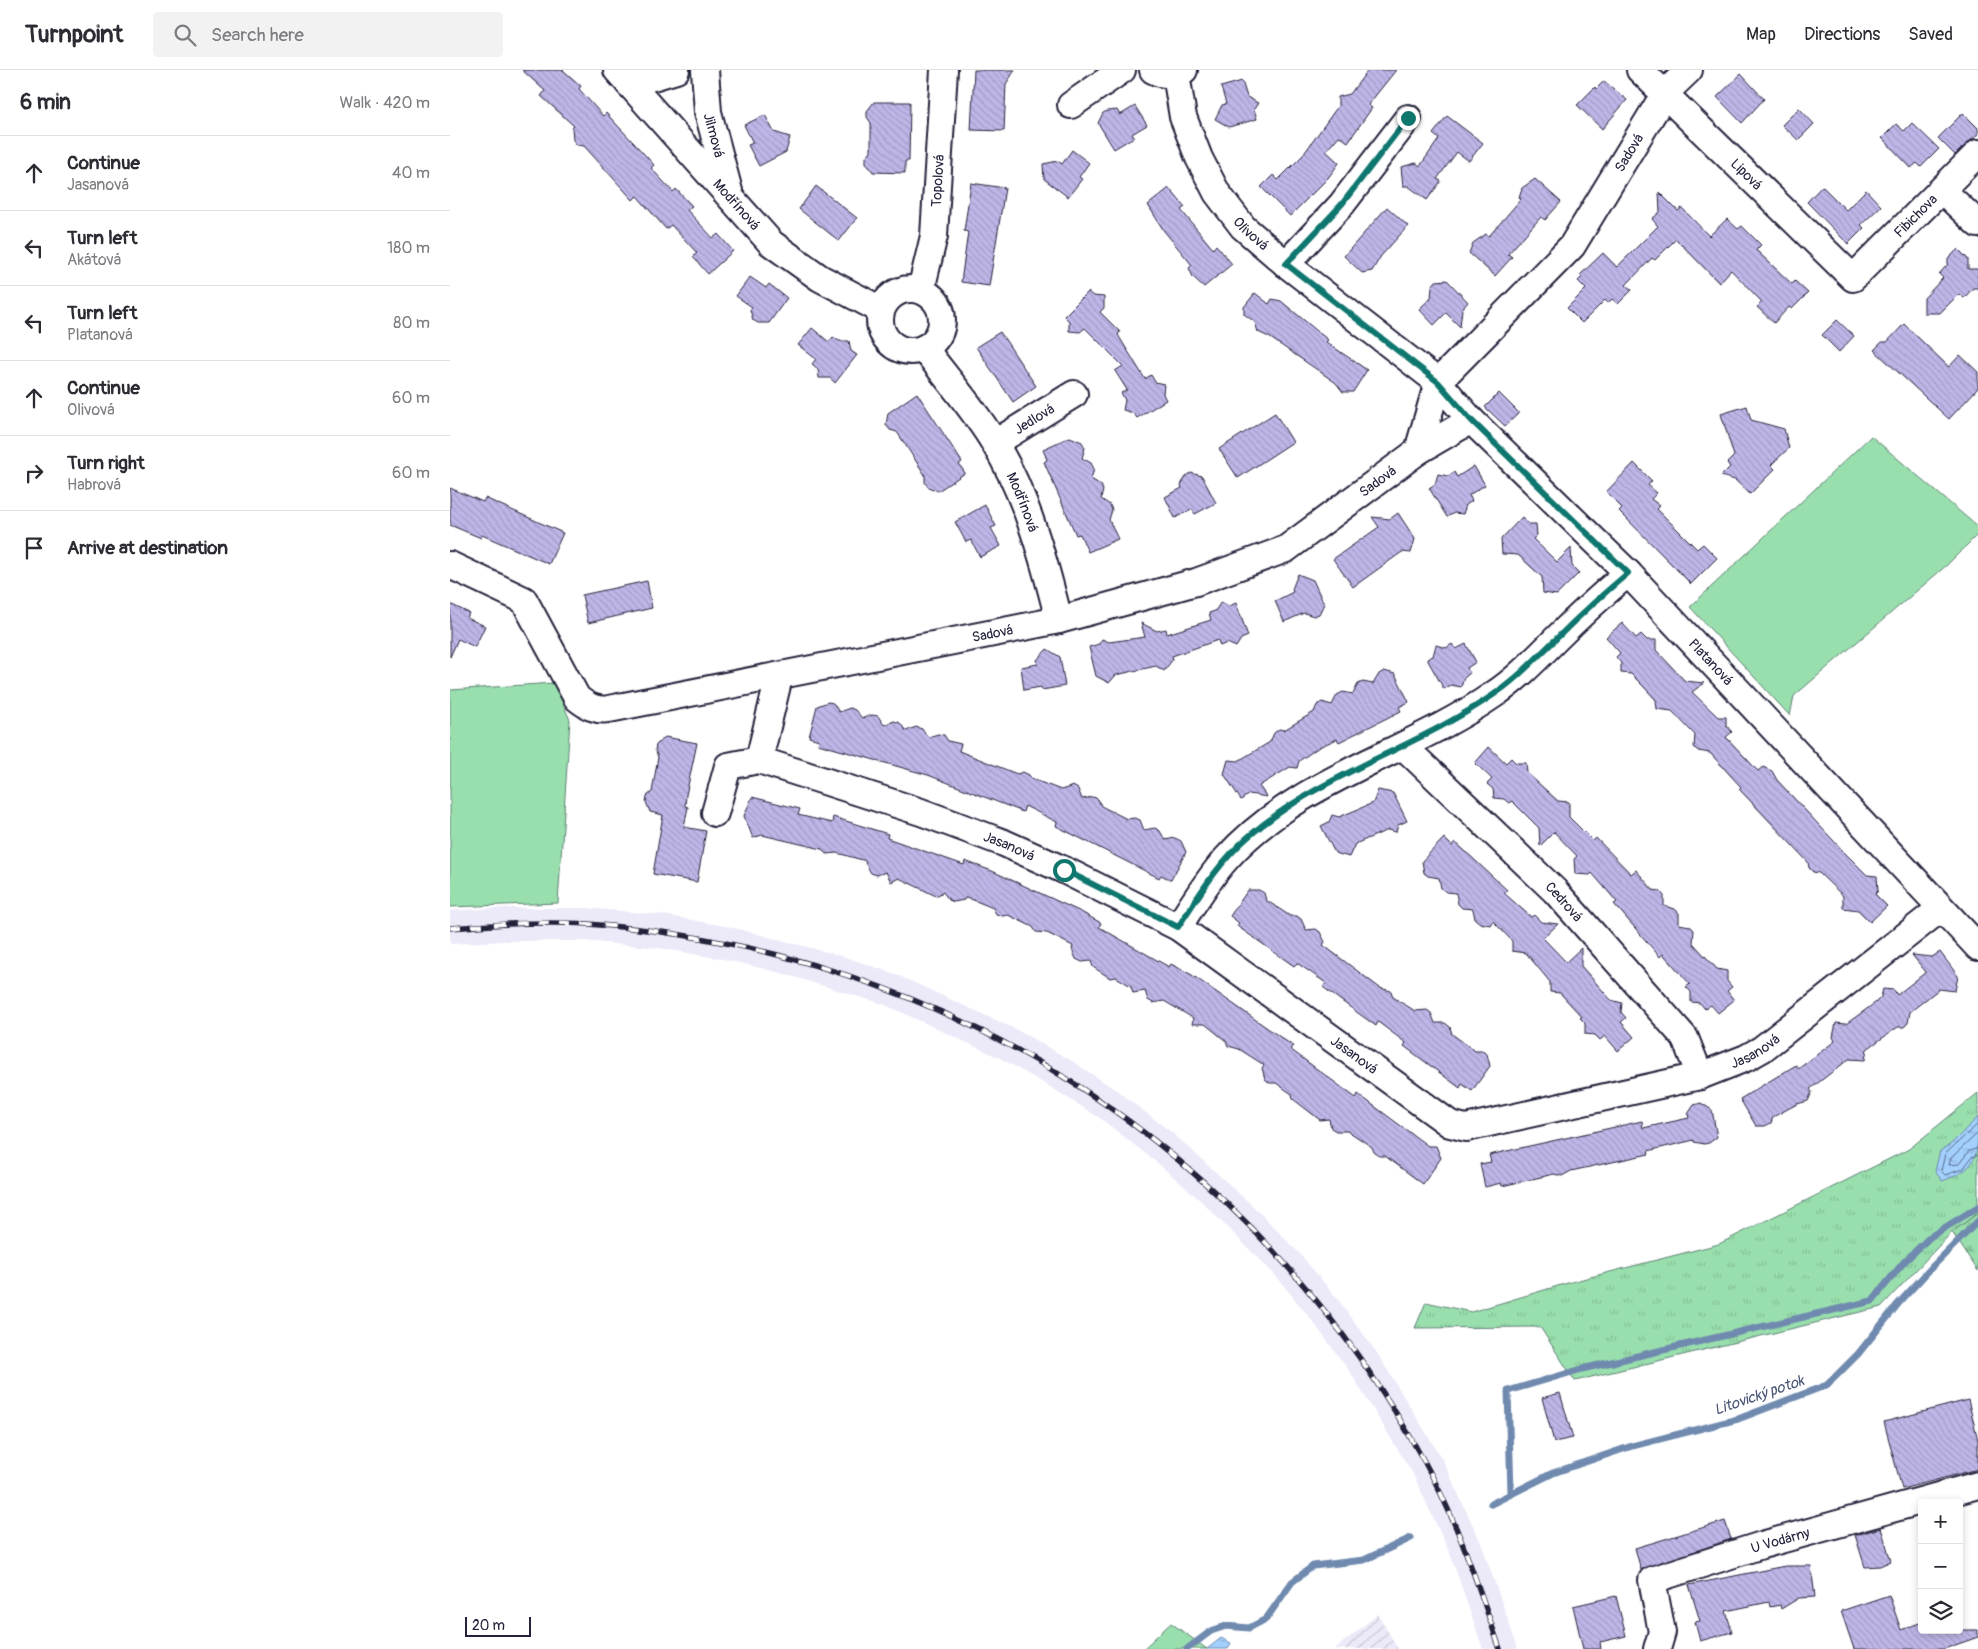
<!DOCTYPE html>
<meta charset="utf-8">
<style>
:root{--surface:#fff;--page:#f2f2f3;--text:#2b2b33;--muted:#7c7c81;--line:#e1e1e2}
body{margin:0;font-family:Pangolin,sans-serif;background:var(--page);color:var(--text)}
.controls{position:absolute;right:15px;bottom:15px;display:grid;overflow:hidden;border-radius:5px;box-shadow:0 2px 8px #0003}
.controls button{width:45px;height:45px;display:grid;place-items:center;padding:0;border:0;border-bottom:1px solid var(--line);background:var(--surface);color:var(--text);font:25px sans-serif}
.scale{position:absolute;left:15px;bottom:12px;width:66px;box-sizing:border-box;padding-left:5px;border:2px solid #22223b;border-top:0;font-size:14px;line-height:18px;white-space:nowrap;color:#22223b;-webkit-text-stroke:4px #fff;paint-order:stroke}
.stop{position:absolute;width:15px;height:15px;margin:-11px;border:4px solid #0f766e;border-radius:50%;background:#fff}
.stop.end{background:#0f766e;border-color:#fff;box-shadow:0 1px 5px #0008}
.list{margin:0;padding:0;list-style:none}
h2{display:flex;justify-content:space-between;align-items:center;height:65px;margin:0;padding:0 20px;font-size:21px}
h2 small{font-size:16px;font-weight:400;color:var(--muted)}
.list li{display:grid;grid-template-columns:32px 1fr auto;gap:15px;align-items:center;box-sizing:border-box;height:75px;padding:0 20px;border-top:1px solid var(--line)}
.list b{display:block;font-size:19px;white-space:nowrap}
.list p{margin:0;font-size:16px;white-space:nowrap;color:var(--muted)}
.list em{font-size:16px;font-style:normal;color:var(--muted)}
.icon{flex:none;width:28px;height:28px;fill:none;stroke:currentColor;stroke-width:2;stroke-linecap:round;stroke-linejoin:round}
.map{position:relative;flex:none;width:1528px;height:1579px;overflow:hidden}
header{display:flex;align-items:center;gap:30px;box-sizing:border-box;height:70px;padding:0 25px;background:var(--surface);border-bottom:1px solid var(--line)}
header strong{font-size:24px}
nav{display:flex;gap:28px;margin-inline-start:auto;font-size:18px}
.search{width:350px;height:45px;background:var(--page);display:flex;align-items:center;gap:12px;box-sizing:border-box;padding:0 18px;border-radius:5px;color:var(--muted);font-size:19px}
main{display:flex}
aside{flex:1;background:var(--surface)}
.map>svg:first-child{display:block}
</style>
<header>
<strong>Turnpoint</strong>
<div class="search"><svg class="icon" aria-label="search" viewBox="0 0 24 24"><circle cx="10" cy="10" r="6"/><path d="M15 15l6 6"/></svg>Search here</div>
<nav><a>Map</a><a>Directions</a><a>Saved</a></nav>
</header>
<main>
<aside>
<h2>6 min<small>Walk · 420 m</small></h2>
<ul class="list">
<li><svg class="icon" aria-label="ahead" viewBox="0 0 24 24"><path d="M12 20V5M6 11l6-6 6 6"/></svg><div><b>Continue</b><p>Jasanová</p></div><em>40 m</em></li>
<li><svg class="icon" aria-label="left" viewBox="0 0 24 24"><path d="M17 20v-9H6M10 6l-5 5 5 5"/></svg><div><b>Turn left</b><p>Akátová</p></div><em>180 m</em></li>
<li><svg class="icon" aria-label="left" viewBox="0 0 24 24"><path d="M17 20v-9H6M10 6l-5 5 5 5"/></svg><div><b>Turn left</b><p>Platanová</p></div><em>80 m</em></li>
<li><svg class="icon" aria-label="ahead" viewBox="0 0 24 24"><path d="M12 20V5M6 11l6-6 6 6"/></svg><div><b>Continue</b><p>Olivová</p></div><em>60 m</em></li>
<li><svg class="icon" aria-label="right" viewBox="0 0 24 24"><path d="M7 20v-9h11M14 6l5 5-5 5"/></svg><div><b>Turn right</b><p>Habrová</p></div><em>60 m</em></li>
<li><svg class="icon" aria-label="arrive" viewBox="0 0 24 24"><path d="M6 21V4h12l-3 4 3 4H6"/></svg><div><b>Arrive at destination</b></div></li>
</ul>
</aside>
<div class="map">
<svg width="1528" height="1579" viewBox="0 0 1528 1579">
<defs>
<pattern id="industrial-furrows" width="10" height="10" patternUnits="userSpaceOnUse" patternTransform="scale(1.25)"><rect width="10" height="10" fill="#ece9f8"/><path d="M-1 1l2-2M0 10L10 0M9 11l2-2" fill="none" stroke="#cac8d6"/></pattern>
<pattern id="forest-firs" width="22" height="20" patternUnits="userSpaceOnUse" patternTransform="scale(1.25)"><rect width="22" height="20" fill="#99dfad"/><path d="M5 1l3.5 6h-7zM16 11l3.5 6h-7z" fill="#84bf96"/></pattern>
<pattern id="park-tufts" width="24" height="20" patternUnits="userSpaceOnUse" patternTransform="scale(1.25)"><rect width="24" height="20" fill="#99dfad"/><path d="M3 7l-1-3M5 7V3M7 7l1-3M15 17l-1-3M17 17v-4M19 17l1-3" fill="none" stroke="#84bf96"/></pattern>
<pattern id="water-ripples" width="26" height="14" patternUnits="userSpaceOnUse" patternTransform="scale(1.25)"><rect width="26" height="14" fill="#a3d0fd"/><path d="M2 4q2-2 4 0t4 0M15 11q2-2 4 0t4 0" fill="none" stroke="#8cb2da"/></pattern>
<pattern id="building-back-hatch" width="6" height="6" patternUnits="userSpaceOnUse" patternTransform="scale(1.25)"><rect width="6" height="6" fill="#beb6e7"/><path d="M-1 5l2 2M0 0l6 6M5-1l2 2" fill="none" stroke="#a39cc7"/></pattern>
</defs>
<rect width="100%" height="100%" fill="#fff"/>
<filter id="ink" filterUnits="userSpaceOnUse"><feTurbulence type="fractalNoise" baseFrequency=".02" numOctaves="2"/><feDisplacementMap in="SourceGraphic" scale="10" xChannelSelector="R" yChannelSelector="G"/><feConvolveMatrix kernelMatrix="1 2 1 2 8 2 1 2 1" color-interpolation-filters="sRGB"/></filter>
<g filter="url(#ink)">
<path fill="#ece9f8" d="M51,838H136L214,845L280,857L392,886L445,904L565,959L619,989L669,1022L726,1066L807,1140L849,1183L887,1228L927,1283L992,1389L1031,1473L1068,1579H1033L1001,1486L963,1404L900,1302L861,1249L825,1205L749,1129L705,1091L650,1048L602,1018L550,988L477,954L433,934L331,903L273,889L209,878L135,871H53L0,874V841Z"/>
<path fill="url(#industrial-furrows)" d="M928,1544L948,1579H885Z"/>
<path fill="#99dfad" stroke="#5e8074" d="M1421,366L1528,457V464L1497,495L1344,626L1340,646L1240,537Z
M104,613L120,650L108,833L0,837V620Z
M721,1553L757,1579H693Z"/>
<path fill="url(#forest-firs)" stroke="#5e8074" d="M1528,1143V1201L1502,1162Z"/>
<path fill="url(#park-tufts)" stroke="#5e8074" d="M1528,1023V1143L1502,1162L1431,1237L1125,1311L1090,1257L965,1258L976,1232L1021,1242L1121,1212L1269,1174L1459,1079Z"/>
<path fill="url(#water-ripples)" stroke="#6f8aaf" d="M1528,1047C1528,1087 1528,1099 1492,1111L1485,1101L1490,1081L1501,1074Z
M771,1568L781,1573L778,1579H757Z"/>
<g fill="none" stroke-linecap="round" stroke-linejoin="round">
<path stroke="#566889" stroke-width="1" d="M1528,1054L1495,1084L1491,1101L1495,1105L1513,1099L1522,1087L1528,1085
M1528,1063L1501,1088L1499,1095L1509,1094L1519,1081L1528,1078"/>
<path stroke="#6f8aaf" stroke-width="7" d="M1061,1423L1058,1321L1132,1299L1422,1231L1454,1192L1480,1167L1528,1137
M1041,1434L1103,1403L1182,1376L1288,1349L1377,1315L1408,1284L1448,1234L1482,1197L1528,1151
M737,1579L761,1561L776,1556L799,1558L816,1549L842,1512L863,1496L914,1490L961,1468"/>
</g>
<path fill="url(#building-back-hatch)" stroke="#22223b" d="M72,0H113L131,16L129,19L153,46L156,43L195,85L204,95L201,98L223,122L226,119L242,136L237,140L263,168L268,164L283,181L258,204L243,187L247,183L221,155L216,159L187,126L183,130L134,76L127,75L123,70L122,58L124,56L91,26L95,21Z
M524,0H565L556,14L554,61L521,60Z
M918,0H946L918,35L922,38L898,72L889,66L876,81L889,93L878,108L840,146L811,117L823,105L828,110L853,85L888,36V27L900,24Z
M1291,4L1314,29L1292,53L1267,27Z
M792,11L797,27L808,33L804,39L807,49L779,57L765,49L772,35L776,34L771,17Z
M1154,11L1177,30L1152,59L1127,35L1145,17L1146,19Z
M424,32H460L459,91H455V103L423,102L416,93V87L421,81V53L417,47V41Z
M685,36L697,55L682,64L684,67L664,79L648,53L653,43L657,41L667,40L670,45Z
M1349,38L1364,54L1348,70L1332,55Z
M1513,43L1528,58V64L1505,85L1488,68Z
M315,45L324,62L340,67L336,82L309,96L298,75L303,73L294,55Z
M997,46L1033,73L1019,91L1007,82L987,109L991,111L977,130L958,116H953L951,97L966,93L970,96L989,69L983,64Z
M1462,53L1489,79L1471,97L1467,93L1461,98L1432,68L1446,54L1454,61Z
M622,80L639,93L629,107L632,109L618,127L594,109L593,94L608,91L612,94Z
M1085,109L1111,132L1095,150L1091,147L1058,184L1062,187L1045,206L1019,183L1023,173L1036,164L1039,166L1071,129L1069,127L1072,118Z
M521,113L555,118L539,216L511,212L518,162L514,161Z
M366,116L407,148L389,171L349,139Z
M1372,116L1396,140L1416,120L1431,136L1411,155L1414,158L1398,174L1357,132Z
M719,118L735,137L731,140L763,179L766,175L782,194L754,217L743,207L739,198L742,195L714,161L698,135Z
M1209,122L1228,141L1232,138L1259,166L1277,149L1288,159L1292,156L1311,175L1306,180L1342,214L1345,211L1358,223L1342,239L1339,237L1324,253L1307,237L1312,232L1281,200L1269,213L1226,169L1205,190L1202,188L1176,215L1182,220L1168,234L1162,229L1158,233L1155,230L1132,253L1117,238L1136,219L1128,211L1132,207L1130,205L1153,183L1167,197L1208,156L1202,149L1210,142Z
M937,137L958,156L931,186L922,201L912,203L894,186Z
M1508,179L1518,189V199H1528V218H1523L1514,228L1509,224L1490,243H1474V228L1493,208L1489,204L1498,194V189Z
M300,207L316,218L319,214L337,228L319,253H308L303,250L300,240L302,237L286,226Z
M997,210L1018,232L1012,239L1010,257L996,243L984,255L969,239L981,228L982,216L986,211Z
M638,222L643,226L654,227V238L650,242L670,262L668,265L695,309L701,305L705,312L714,314L713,324L716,330L687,348L683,343L673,340L675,330L671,323L677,320L665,301L673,296L635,258L630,262L619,261V251L614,246Z
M805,223L819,234L822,229L831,231L878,270L876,272L917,300L903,322H893L886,313L866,299L819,267L808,262L805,252L794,244V237Z
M1387,250L1404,266L1389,282L1372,265Z
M1454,254L1499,297L1510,285L1528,302V318L1499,349L1424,280L1432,272H1437Z
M362,258L379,272L383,267L389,271H399L401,281L407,285L385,313L380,308H369L368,299L362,294L366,289L348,275Z
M550,262L586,316L563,332L526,277Z
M467,323L512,392L509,394L515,403L488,421L478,417L475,412V405L447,362L440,360L436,355L438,343Z
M1049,323L1069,343L1055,356L1035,337Z
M1297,336L1301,350L1334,359L1339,378L1321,395L1325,399L1300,424L1285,410L1271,406L1280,397L1277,393L1284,386L1271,344Z
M825,343L843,372L788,408L769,379Z
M620,367L632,372L635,378L632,388L641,393L644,399L641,409L651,415L653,420L651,429L660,435L662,440L659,450L668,469L638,482L630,464L626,465L594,392L597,390L593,379Z
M1184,393L1202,411L1198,415L1207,423L1201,429L1210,436L1207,439L1247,479L1253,474L1267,488L1241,514L1169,441L1172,438L1156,422Z
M1024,396L1035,415L1019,425L1022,431L1016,435L1013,444L1004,443L997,447L979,418L985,414L988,404L998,406L1004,402L1007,407Z
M741,403L752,406L766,433L745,444L742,439L725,448L715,427L732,418L731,415L736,406Z
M0,418L33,432L35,428L113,463L99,494L32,465L31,468L0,455Z
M535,435L546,456L541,458L551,476L530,487L521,470L516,472L505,452Z
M948,443L965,469L961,483L952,482L903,517L883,489L929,457L922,447L940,449Z
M1072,447L1079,454H1086L1087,465L1083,469L1107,492L1121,478L1122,496L1129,503L1107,525L1093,523L1092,507L1068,485L1052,484L1051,469Z
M848,504L863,510L874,534L869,544L864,546L854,543L834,552L825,531L843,522L842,519Z
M197,511L202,538L138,553L132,525Z
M771,532L779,536L786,533L798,566L791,569L786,577L777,573L770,576L768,570L722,586L723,589L714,601L706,596L666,605L659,613L646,606L639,577L649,574L652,569L659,572L695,567L691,553L707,561L716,559L717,564L761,550L759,543L765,541Z
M0,534L19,543L17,548L35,556L25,577L8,569L0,587Z
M1172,553L1186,568L1191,564L1197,570H1206V580L1235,611L1254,613L1242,622L1268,647H1276V655L1282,662L1276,667L1308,701L1313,697L1322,701L1327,710L1395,783L1417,805L1427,806L1428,821L1425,824L1437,836L1420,852L1408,840L1393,838V826L1369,803L1363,802L1359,798L1358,792L1289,719L1291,717L1260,683L1248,681L1244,677L1245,665L1222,641L1207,639L1206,630L1194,617L1181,604L1171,603V593L1166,587L1170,583L1156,567Z
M1002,574L1006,579L1016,574L1026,592L1017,598L1020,603L1014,608L1011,617L1001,615L994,619L977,589L983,586L986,575L996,578Z
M597,579L610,587L615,616L592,620L591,617L574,620L571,597L588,594L587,590Z
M934,601L945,604L959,632L949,637L951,641L889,672L887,669L869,677L849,691L847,698L840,697L809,716L817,727L799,724L791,730L774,704L778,690L788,691L820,672L824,663L829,659L834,660L864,642L867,635L872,632L882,635L887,625L893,622L903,624L908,614L913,612L923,614L929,604Z
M378,632L383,633L389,642L400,638L405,640L412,648L422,645L428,646L434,655L444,651L450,653L456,661L466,657L472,659L478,667L488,664L494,665L498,671L511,674L509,681L567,704L573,702L579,705L582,709L611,720L623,716L628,719L632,729L643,727L648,729L651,736L677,749L684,748L690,750L694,760L705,758L710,761L715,770L725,768L731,771L736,782L721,810L711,805L709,808L606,756L607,752L575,736L573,742L478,705L368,674L369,670L359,667L367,636Z
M215,667L247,673L236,725L235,736L238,737L234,757L256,761L247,812L203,804L213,745L200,742L196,732L197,726L202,722L208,687L205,680L206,675Z
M1039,677L1056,693L1061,688L1066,693H1076L1077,703L1108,731L1119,732V747L1143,771L1146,768L1181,804L1186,800L1203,820L1210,821L1214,826V836L1225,839L1229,843V854L1240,856L1244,860L1243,873L1267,899L1277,901V911L1282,917L1277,921L1284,930L1268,943L1261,935L1255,939L1250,933L1241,932V922L1236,917L1240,914L1213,884L1210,887L1172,843L1164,834L1167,832L1142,803L1140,805L1125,804L1124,789L1127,786L1104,762L1090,776L1089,758L1062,731L1059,733L1054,729L1044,728L1043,719L1037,714L1042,709L1025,693Z
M928,720L943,723L957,751L948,755L946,762L938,760L905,774L899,787L885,783L871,756L879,752L882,745L889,747L923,733Z
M302,727L350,739L348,745L382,753L383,747L438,764L437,768L514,795L515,791L542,801L631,842L651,853L649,857L719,897L721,894L742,905L843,976L840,979L906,1028L908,1024L978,1076H986L991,1088L973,1114L935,1086H929L924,1082L922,1077L898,1061H886L881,1058L879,1049L870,1050L843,1029L842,1024L826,1013H820L815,1009L812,998L814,995L789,979L778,976L776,971L755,954H742L743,948L714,931L703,933L698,930L695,921L683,923L681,916L666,907L660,908L643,897L641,891L632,892L626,889L622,879L623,876L597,863L586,862L583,857L558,845L552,846L546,844L543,838L516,827L514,830L504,832L499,830L493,822L486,826L449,808L441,812L436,802L427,805L421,803L415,793L416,791L387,783L376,784L372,779L312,765L303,768L294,746Z
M994,768L1002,776L1005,772L1014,780L1057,820L1054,823L1081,847L1084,845L1091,852L1108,854L1093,868L1116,892L1131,878V896L1161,930L1172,933L1171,942L1176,948L1171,952L1184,967L1168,981L1155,966L1150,970L1145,965L1135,964V953L1130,948L1132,947L1110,923L1100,922V912L1076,883L1062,881V871L1043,851L1040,855L1030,853L1025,849L1023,839L1012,838L1008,834L1006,823L996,822L991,818L989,808L978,806L974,803L972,791Z
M798,820H809L814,823L816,830L840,846H847L851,849L856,860L866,859L870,862L875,872L873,875L930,918L941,921L943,927L965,941L977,940L981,943L985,953H995L1000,957L1002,964L1025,981H1032L1037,984L1040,996L1022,1021L1012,1014L1010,1018L954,976L956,973L928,952L926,956L890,930L873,917L876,913L847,893L844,896L787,856L789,853L780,846Z
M1490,882L1508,906L1505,921L1489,919L1460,942L1458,953L1454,957H1448L1417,979L1415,990L1399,989L1360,1019L1362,1022L1358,1031L1347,1034L1323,1047L1321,1053L1315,1056H1306L1290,1029L1346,995L1348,999L1385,971L1383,967L1386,953L1396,954L1425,933L1431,927L1433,919L1444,920L1447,925L1476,902L1462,885L1482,887Z
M1251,1033L1262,1040L1267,1067L1259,1073L1254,1074L1244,1072V1070L1198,1081L1199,1084L1121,1101L1112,1106L1104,1104L1052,1116L1051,1113L1035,1117L1030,1094L1041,1092L1039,1085L1192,1051L1193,1058L1239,1048L1238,1044L1244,1035Z
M1110,1323L1123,1368L1104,1372L1092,1328Z
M1518,1330L1528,1370V1399L1452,1419L1434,1352Z
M1275,1451L1281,1469L1191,1500L1185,1478Z
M1431,1458L1441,1491L1430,1496L1415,1497L1405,1465Z
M1335,1496H1361L1365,1527L1349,1528L1331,1539L1330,1535L1320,1537L1319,1532L1276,1541L1282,1562L1250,1571L1245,1552L1250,1551L1239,1515Z
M1439,1525L1451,1560L1472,1552V1560H1528V1567L1494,1579H1404L1391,1541Z
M1166,1526L1176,1566L1150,1572L1151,1579H1133L1123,1536Z"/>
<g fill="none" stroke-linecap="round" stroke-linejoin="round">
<defs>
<g id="minor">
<path id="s1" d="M167,0L321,173L370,208L431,240"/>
<path id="s2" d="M255,0L258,42L279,121"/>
<path d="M703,0C714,6 723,5 734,0"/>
<path id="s3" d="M1190,0L1403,208L1528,83"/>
<path id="s4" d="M726,4L733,47L749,88L767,123L793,157L836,194L988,312L1021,350L1178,503L1528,877"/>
<path d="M179,14L226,0"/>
<path d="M621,35L672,0"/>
<path d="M1493,121L1528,154"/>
<path d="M836,194L892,134L958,48"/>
<circle cx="461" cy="250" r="31"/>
<path id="s5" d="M471,220L484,166L494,0"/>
<path id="s6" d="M474,278C497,309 526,341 545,374C577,427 594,490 609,550"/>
<path id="s7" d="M545,373L624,324"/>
<path id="s8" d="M968,381L988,312L1122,176L1215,23L1239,0"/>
<path id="s9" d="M0,495L74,530L127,628C137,636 146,641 159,639L609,550L746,512L836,479L968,381L1021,350"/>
<path id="s10" d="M953,676L1105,821L1235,968L1250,1006"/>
<path d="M309,690L329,607"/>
<path id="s11" d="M265,743L278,696L309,690L471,742L554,773L614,800L728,857L1000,1054L1016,1058L1250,1006L1296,988L1312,979L1490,839"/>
<path d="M728,857C743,834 758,809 776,789C847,709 958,684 1043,625C1066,610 1086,589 1105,570C1129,546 1153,524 1178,503"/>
<path id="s12" d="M1207,1579L1212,1562L1202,1510L1312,1475L1528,1415"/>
</g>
</defs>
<use href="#minor" stroke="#22223b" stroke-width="30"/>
<use href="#minor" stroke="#fff" stroke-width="26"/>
<defs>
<path id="rail" d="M0,858C46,854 93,851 138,854C498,881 802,1077 975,1393C1008,1452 1028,1516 1050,1579"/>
</defs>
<use href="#rail" stroke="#22223b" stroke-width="5.5"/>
<use href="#rail" stroke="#fff" stroke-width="4" stroke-dasharray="11" stroke-linecap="butt"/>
</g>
</g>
<g fill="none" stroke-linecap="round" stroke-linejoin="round" filter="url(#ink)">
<path stroke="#0f766e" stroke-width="6" d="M614,800L728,857C749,825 768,793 798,767C870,704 965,679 1043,625C1066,610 1085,589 1105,570C1129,546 1153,524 1178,503L1021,350L988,312L836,194L892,134L958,48"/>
</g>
<g text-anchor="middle" stroke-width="4.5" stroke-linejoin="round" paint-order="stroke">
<g font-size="14" fill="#22223b" stroke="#fff">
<text dy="5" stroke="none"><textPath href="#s2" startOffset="66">Jilmová</textPath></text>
<text dy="5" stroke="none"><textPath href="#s8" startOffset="372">Sadová</textPath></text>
<text dy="5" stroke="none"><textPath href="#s3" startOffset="149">Lipová</textPath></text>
<text dy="5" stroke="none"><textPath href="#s5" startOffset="111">Topolová</textPath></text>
<text dy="5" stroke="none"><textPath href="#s1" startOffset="180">Modřínová</textPath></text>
<text dy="5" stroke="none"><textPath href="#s3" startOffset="386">Fibichova</textPath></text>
<text dy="5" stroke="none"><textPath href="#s4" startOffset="180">Olivová</textPath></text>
<text dy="5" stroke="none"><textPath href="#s7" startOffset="46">Jedlová</textPath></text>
<text dy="5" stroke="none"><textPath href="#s9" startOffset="1039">Sadová</textPath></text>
<text dy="5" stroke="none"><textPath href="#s6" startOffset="184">Modřínová</textPath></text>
<text dy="5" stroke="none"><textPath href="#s9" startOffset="619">Sadová</textPath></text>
<text dy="5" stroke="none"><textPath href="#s4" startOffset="810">Platanová</textPath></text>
<text dy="5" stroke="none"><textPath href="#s11" startOffset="345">Jasanová</textPath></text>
<text dy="5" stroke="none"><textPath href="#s10" startOffset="224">Cedrová</textPath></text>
<text dy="5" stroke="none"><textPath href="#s11" startOffset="1185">Jasanová</textPath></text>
<text dy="5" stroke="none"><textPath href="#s11" startOffset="750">Jasanová</textPath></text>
<text dy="5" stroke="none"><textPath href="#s12" startOffset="205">U Vodárny</textPath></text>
</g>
<g font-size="15" font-style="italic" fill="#495675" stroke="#fff">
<text transform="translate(1309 1325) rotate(-19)" y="5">Litovický potok</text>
</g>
</g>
</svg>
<div class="controls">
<button>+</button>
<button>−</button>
<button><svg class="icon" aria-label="layers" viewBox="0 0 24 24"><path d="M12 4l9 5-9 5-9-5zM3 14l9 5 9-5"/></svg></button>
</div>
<div class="scale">20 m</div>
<div class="stop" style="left:614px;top:800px"></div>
<div class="stop end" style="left:958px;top:48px"></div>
</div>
</main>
